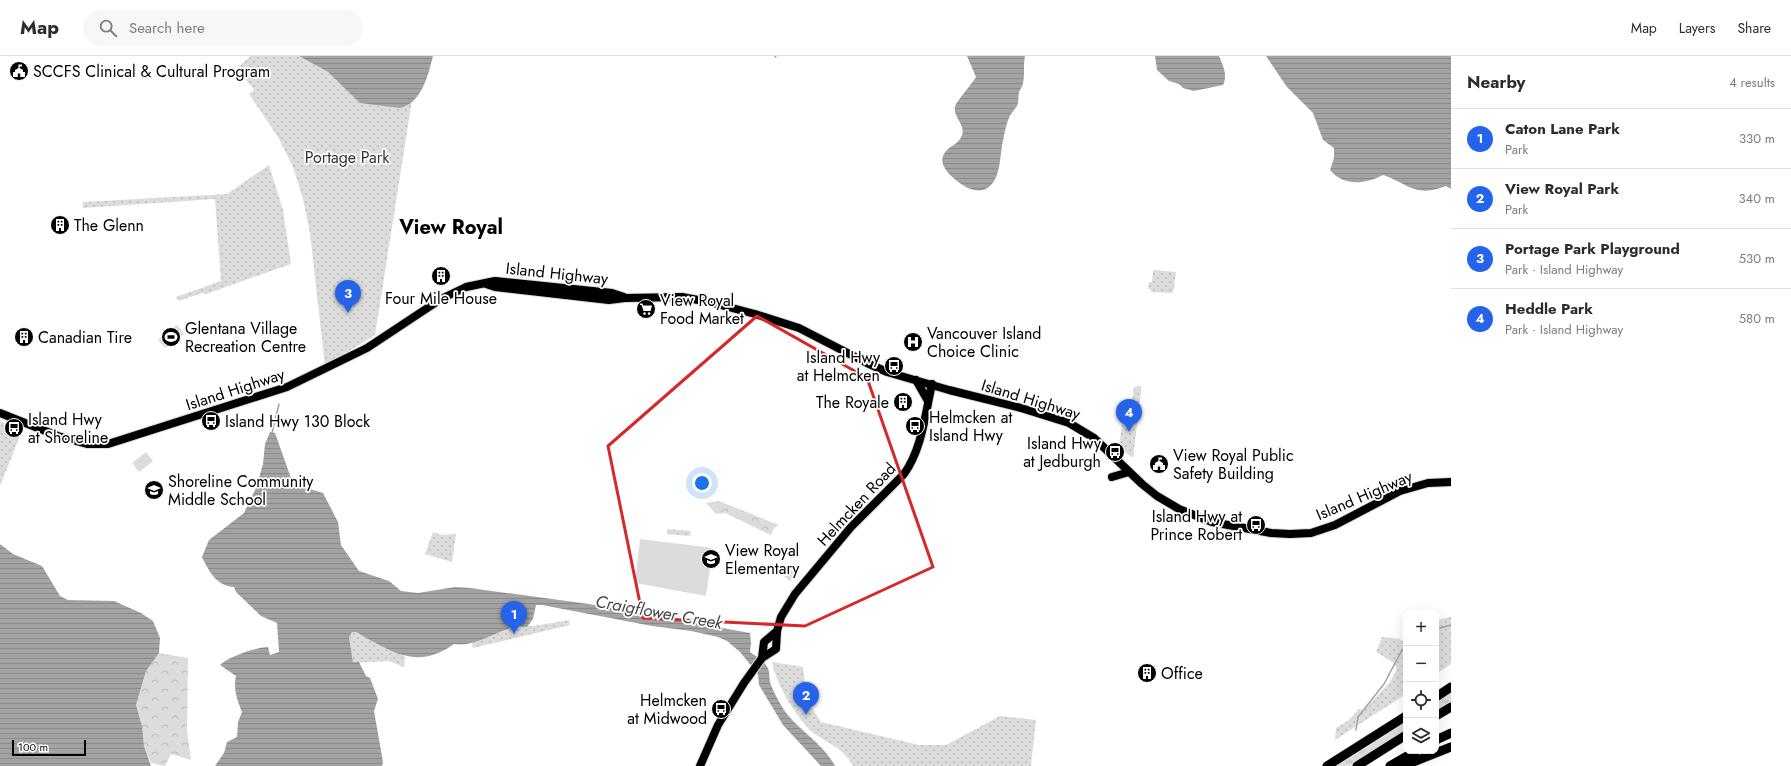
<!DOCTYPE html>
<meta charset="utf-8">
<style>
:root{--surface:#fff;--page:#f7f7f7;--text:#2b2b33;--muted:#7c7c81;--line:#e1e1e2;--accent:#2563eb}
body{margin:0;font-family:Jost,sans-serif;background:var(--page);color:var(--text)}
.controls{position:absolute;right:12px;bottom:12px;display:grid;overflow:hidden;border-radius:8px;box-shadow:0 4px 16px #0002}
.controls button{width:36px;height:36px;display:grid;place-items:center;padding:0;border:0;border-bottom:1px solid var(--line);background:var(--surface);color:var(--text);font:20px sans-serif}
.scale{position:absolute;left:12px;bottom:10px;width:74px;box-sizing:border-box;padding-left:4px;border:2px solid #000;border-top:0;font-size:11px;line-height:14px;white-space:nowrap;color:#000;-webkit-text-stroke:3px #fff;paint-order:stroke}
.you{position:absolute;left:702px;top:427px;width:14px;height:14px;margin:-10px;border:3px solid #fff;border-radius:50%;background:#1a73e8;box-shadow:0 0 0 6px #1a73e833}
.badge{display:grid;place-items:center;width:26px;height:26px;border-radius:50%;background:var(--accent);color:#fff;font-size:13px;font-weight:700}
.pin{position:absolute;translate:-50% -33px;filter:drop-shadow(0 1px 2px #0008)}
.pin::after{content:'';position:absolute;top:21px;width:14px;height:12px;background:inherit;clip-path:polygon(0 0,100% 0,50% 100%)}
.list{margin:0;padding:0;list-style:none}
h2{display:flex;justify-content:space-between;align-items:center;height:52px;margin:0;padding:0 16px;font-size:17px}
h2 small{font-size:13px;font-weight:400;color:var(--muted)}
.list li{display:grid;grid-template-columns:26px 1fr auto;gap:12px;align-items:center;box-sizing:border-box;height:60px;padding:0 16px;border-top:1px solid var(--line)}
.list b{display:block;font-size:15px;white-space:nowrap}
.list p{margin:0;font-size:13px;white-space:nowrap;color:var(--muted)}
.list em{font-size:13px;font-style:normal;color:var(--muted)}
.icon{flex:none;width:22px;height:22px;fill:none;stroke:currentColor;stroke-width:2;stroke-linecap:round;stroke-linejoin:round}
.map{position:relative;flex:none;width:1451px;height:710px;overflow:hidden}
header{display:flex;align-items:center;gap:24px;box-sizing:border-box;height:56px;padding:0 20px;background:var(--surface);border-bottom:1px solid var(--line)}
header strong{font-size:19px}
nav{display:flex;gap:22px;margin-inline-start:auto;font-size:14px}
.search{width:280px;height:36px;background:var(--page);display:flex;align-items:center;gap:10px;box-sizing:border-box;padding:0 14px;border-radius:22px;color:var(--muted);font-size:15px}
main{display:flex}
aside{flex:1;background:var(--surface)}
.map>svg:first-child{display:block}
</style>
<header>
<strong>Map</strong>
<div class="search"><svg class="icon" aria-label="search" viewBox="0 0 24 24"><circle cx="10" cy="10" r="6"/><path d="M15 15l6 6"/></svg>Search here</div>
<nav><a>Map</a><a>Layers</a><a>Share</a></nav>
</header>
<main>
<div class="map">
<svg width="1451" height="710" viewBox="0 0 1451 710">
<defs>
<pattern id="grass-tufts" width="24" height="20" patternUnits="userSpaceOnUse"><rect width="24" height="20" fill="#dcdcdc"/><path d="M3 7l-1-3M5 7V3M7 7l1-3M15 17l-1-3M17 17v-4M19 17l1-3" fill="none" stroke="#bbb"/></pattern>
<pattern id="forest-crowns" width="20" height="18" patternUnits="userSpaceOnUse"><rect width="20" height="18" fill="#dcdcdc"/><path d="M2 6a3 3 0 1 1 6 0M12 15a3 3 0 1 1 6 0" fill="none" stroke="#bbb"/></pattern>
<pattern id="park-dots" width="8" height="8" patternUnits="userSpaceOnUse"><rect width="8" height="8" fill="#dcdcdc"/><path d="M2 2h.1M6 6h.1" fill="none" stroke="#bbb" stroke-width="1.8" stroke-linecap="round"/></pattern>
<pattern id="water-rules" width="6" height="5" patternUnits="userSpaceOnUse"><rect width="6" height="5" fill="#a3a3a3"/><path d="M0 2.5h6" fill="none" stroke="#8b8b8b"/></pattern>
</defs>
<rect width="100%" height="100%" fill="#fff"/>
<path fill="url(#grass-tufts)" d="M1451,637V646L1436,655V647Z
M1406,666V674L1358,705L1350,710H1337Z"/>
<path fill="url(#forest-crowns)" d="M719,445L779,469L774,472L771,479L725,457L716,458L706,447Z
M159,597L188,602L187,673L191,704L171,698L165,710L151,707L144,690L142,670L136,649L146,615Z"/>
<path fill="url(#park-dots)" d="M251,0H299L328,16L360,47L406,50L412,44L375,279L325,310L310,177L303,143L293,111L278,81L249,38L254,34L237,12Z
M269,109L283,154L291,208L206,238L202,237L179,245L176,241L221,225L215,143L83,152V146L227,138Z
M1153,214L1176,216L1173,237L1151,236V233H1148L1149,226H1152Z
M1141,330V337L1133,402L1119,392L1123,358L1130,359L1134,331Z
M0,365L22,375L0,430Z
M667,473L691,475L690,480L667,478Z
M433,476L442,479L456,478L452,506L425,498Z
M1451,561V608L1436,618V564Z
M569,564L570,569L473,592L472,587L516,570H534Z
M352,576H356L386,593L405,600L404,611L389,605L353,607L349,580Z
M1382,581L1400,583L1406,588V638L1335,684L1336,672L1349,664L1359,653L1363,655L1390,626L1397,613L1394,607L1376,596Z
M772,606L803,611L807,644L821,666L919,689H946L1000,660L1036,664L1031,710H853C843,693 832,689 816,679C798,666 776,628 772,606Z"/>
<path fill="#dcdcdc" d="M177,269L184,278L165,292L158,284Z
M146,396L153,405L139,416L132,407Z
M640,483L713,492L706,540L635,527Z
M784,509L796,518L790,525L779,516Z"/>
<path fill="url(#water-rules)" d="M299,0H433C428,19 422,47 400,52L360,47L328,16Z
M967,0H1025C1023,9 1025,19 1023,27C1023,30 1020,33 1019,36C1018,40 1019,46 1017,50C1015,53 1013,55 1011,58C1006,66 1004,80 1002,90C1000,102 1000,121 990,130C984,136 975,135 968,132C958,127 936,111 944,98C948,90 959,89 962,79C966,69 953,61 955,51C955,47 972,28 976,21Z
M1155,0H1219C1223,10 1228,19 1223,29L1194,35L1183,32L1179,28L1169,25L1157,14Z
M1266,0H1451V133L1446,130C1415,142 1409,128 1383,119C1366,128 1344,131 1330,114L1334,102V92L1323,84L1313,57L1287,31Z
M270,376L275,377L292,425L303,431L323,437L338,466L341,489L359,515L389,525L401,535L418,537L455,531L470,532L589,548L750,577L751,587L750,596C755,600 763,603 766,609C771,615 768,622 771,629C774,637 779,646 784,654C799,675 823,687 835,710H821L783,669L759,629L758,618L740,596L727,585L718,581L691,575L652,570L542,549H536L533,563L527,571C522,571 518,569 514,571C494,576 475,591 454,588C417,615 390,595 356,576H352L349,581L353,606H359L366,620L370,622L378,643L374,655L383,706L382,710H215L224,697L227,686L237,681L238,666L242,656C237,643 233,633 236,620L220,609C230,600 254,592 268,591L270,599L279,596L277,567L261,560L236,536L234,531C216,530 209,515 202,501L209,484L244,457L256,432L263,408L265,388Z
M0,488L13,498L42,510L60,540L68,544L114,545L141,557L153,565L160,582L159,597L146,615L136,649L142,670L144,690L151,710H0Z"/>
<g fill="none" stroke-linecap="round" stroke-linejoin="round">
<path stroke="#a3a3a3" stroke-width="1.5" d="M775,1L776,0
M272,377L279,348
M1436,573L1451,569
M1356,674L1358,661L1384,628L1402,594L1406,590"/>
<defs>
<path id="major" d="M486,228L495,231L609,244L625,242L682,241L709,246L755,258L799,272L867,307L887,316L949,334L1021,352L1069,367L1094,382L1142,428L1157,440L1179,453L1212,466L1271,477L1290,478L1311,477L1335,469L1400,435L1428,427L1451,426
M916,324L928,345
M0,357L58,380L87,388H108L287,331L367,292L441,243L466,231L495,225L612,237L624,241
M1112,421L1129,416
M762,602L764,586L777,575
M700,710L718,669L744,627L762,602L776,593L777,575L781,561L795,538L851,471L904,418C922,393 925,359 932,328"/>
<path id="highway" d="M1436,641L1451,631
M1436,660L1451,651
M1436,684L1451,677
M1327,710L1406,660
M1357,710L1406,679
M1390,710L1416,695
M1403,710L1451,691"/>
</defs>
<use href="#major" stroke="#dbdbdb" stroke-width="10"/>
<use href="#highway" stroke="#dbdbdb" stroke-width="10"/>
<use href="#major" stroke="#000" stroke-width="8"/>
<use href="#highway" stroke="#000" stroke-width="9"/>
</g>
<path fill="none" stroke="#d62828" stroke-width="3" stroke-linejoin="round" d="M757,260L867,322L933,511L805,570L643,562L608,390Z"/>
<defs>
<symbol id="civic-disc" viewBox="-11 -11 22 22"><circle r="9.5" fill="#000" stroke="#fff"/><path d="M-.6-6.5H3V-4.5H.6V-3L4-1V1h2V6H-6V1h2V-1L-.6-3ZM-1.2 2.5V6h2.4V2.5Z" fill="#fff"/></symbol>
<symbol id="building-disc" viewBox="-11 -11 22 22"><circle r="9.5" fill="#000" stroke="#fff"/><path d="M-4-6H4V6H1V3H-1V6H-4ZM-2.5-4.3h1.7v1.8h-1.7ZM.8-4.3h1.7v1.8H.8ZM-2.5-1h1.7V.8h-1.7ZM.8-1h1.7V.8H.8Z" fill="#fff"/></symbol>
<symbol id="supermarket-disc" viewBox="-11 -11 22 22"><circle r="9.5" fill="#000" stroke="#fff"/><path d="M-6-5.5h2.5l.6 2H6L4.5 2H-2.5L-4.4-4H-6ZM-1.5 3.2a1.3 1.3 0 1 0 .1 0ZM3 3.2a1.3 1.3 0 1 0 .1 0Z" fill="#fff"/></symbol>
<symbol id="stadium-disc" viewBox="-11 -11 22 22"><circle r="9.5" fill="#000" stroke="#fff"/><path d="M0-5a6.5 5 0 1 0 0 10a6.5 5 0 1 0 0-10ZM-3.5-1.8h7v3.6h-7Z" fill="#fff"/></symbol>
<symbol id="hospital-disc" viewBox="-11 -11 22 22"><circle r="9.5" fill="#000" stroke="#fff"/><path d="M-5-5h3v3.5h4V-5h3V5h-3V1.5h-4V5h-3Z" fill="#fff"/></symbol>
<symbol id="bus-disc" viewBox="-11 -11 22 22"><circle r="9.5" fill="#000" stroke="#fff"/><path d="M-5-6H5V4H4V6H2V4H-2V6H-4V4H-5ZM-3.5-4V0h7V-4ZM-3.5 1.2v1.5H-2V1.2ZM2 1.2v1.5H3.5V1.2Z" fill="#fff"/></symbol>
<symbol id="school-disc" viewBox="-11 -11 22 22"><circle r="9.5" fill="#000" stroke="#fff"/><path d="M0-5L7-2L0 1L-7-2ZM-4 1L0 2.5L4 1V4Q0 6-4 4Z" fill="#fff"/></symbol>
</defs>
<g fill-rule="evenodd">
<use href="#civic-disc" x="8" y="4" width="22" height="22"/>
<use href="#building-disc" x="49" y="158" width="22" height="22"/>
<use href="#building-disc" x="430" y="209" width="22" height="22"/>
<use href="#supermarket-disc" x="635" y="242" width="22" height="22"/>
<use href="#building-disc" x="13" y="270" width="22" height="22"/>
<use href="#stadium-disc" x="160" y="270" width="22" height="22"/>
<use href="#hospital-disc" x="902" y="275" width="22" height="22"/>
<use href="#bus-disc" x="883" y="299" width="22" height="22"/>
<use href="#building-disc" x="892" y="335" width="22" height="22"/>
<use href="#bus-disc" x="200" y="354" width="22" height="22"/>
<use href="#bus-disc" x="904" y="359" width="22" height="22"/>
<use href="#bus-disc" x="3" y="361" width="22" height="22"/>
<use href="#bus-disc" x="1104" y="385" width="22" height="22"/>
<use href="#civic-disc" x="1148" y="397" width="22" height="22"/>
<use href="#school-disc" x="143" y="423" width="22" height="22"/>
<use href="#bus-disc" x="1245" y="458" width="22" height="22"/>
<use href="#school-disc" x="700" y="492" width="22" height="22"/>
<use href="#building-disc" x="1136" y="606" width="22" height="22"/>
<use href="#bus-disc" x="710" y="642" width="22" height="22"/>
</g>
<g text-anchor="middle" stroke-width="3.5" stroke-linejoin="round" paint-order="stroke">
<g font-size="16" fill="#000" stroke="#fff" text-anchor="start">
<text x="33" y="21">SCCFS Clinical &amp; Cultural Program</text>
<text x="74" y="175">The Glenn</text>
<text x="441" y="248" text-anchor="middle">Four Mile House</text>
<text x="660" y="250">View Royal<tspan x="660" dy="18">Food Market</tspan></text>
<text x="185" y="278">Glentana Village<tspan x="185" dy="18">Recreation Centre</tspan></text>
<text x="927" y="283">Vancouver Island<tspan x="927" dy="18">Choice Clinic</tspan></text>
<text x="38" y="287">Canadian Tire</text>
<text x="880" y="307" text-anchor="end">Island Hwy<tspan x="880" dy="18">at Helmcken</tspan></text>
<text x="889" y="352" text-anchor="end">The Royale</text>
<text x="929" y="367">Helmcken at<tspan x="929" dy="18">Island Hwy</tspan></text>
<text x="28" y="369">Island Hwy<tspan x="28" dy="18">at Shoreline</tspan></text>
<text x="225" y="371">Island Hwy 130 Block</text>
<text x="1101" y="393" text-anchor="end">Island Hwy<tspan x="1101" dy="18">at Jedburgh</tspan></text>
<text x="1173" y="405">View Royal Public<tspan x="1173" dy="18">Safety Building</tspan></text>
<text x="168" y="431">Shoreline Community<tspan x="168" dy="18">Middle School</tspan></text>
<text x="1242" y="466" text-anchor="end">Island Hwy at<tspan x="1242" dy="18">Prince Robert</tspan></text>
<text x="725" y="500">View Royal<tspan x="725" dy="18">Elementary</tspan></text>
<text x="1161" y="623">Office</text>
<text x="707" y="650" text-anchor="end">Helmcken<tspan x="707" dy="18">at Midwood</tspan></text>
</g>
<g font-size="16" fill="#333" stroke="#fff">
<text x="347" y="107">Portage Park</text>
</g>
<g font-size="16" fill="#000" stroke="#fff">
<text transform="translate(557 217) rotate(6)" y="6">Island Highway</text>
<text transform="translate(235 333) rotate(-18)" y="6">Island Highway</text>
<text transform="translate(1031 343) rotate(17)" y="6">Island Highway</text>
<text transform="translate(1364 439) rotate(-23)" y="6">Island Highway</text>
<text transform="translate(856 448) rotate(-47)" y="6">Helmcken Road</text>
</g>
<g font-size="17" font-style="italic" fill="#444" stroke="#fff">
<text transform="translate(659 556) rotate(10)" y="6">Craigflower Creek</text>
</g>
<g font-size="20" font-weight="bold" fill="#000" stroke="#fff">
<text x="451" y="178">View Royal</text>
</g>
</g>
</svg>
<div class="controls">
<button>+</button>
<button>−</button>
<button><svg class="icon" aria-label="locate" viewBox="0 0 24 24"><circle cx="12" cy="12" r="6"/><path d="M12 2v4M12 18v4M2 12h4M18 12h4"/></svg></button>
<button><svg class="icon" aria-label="layers" viewBox="0 0 24 24"><path d="M12 4l9 5-9 5-9-5zM3 14l9 5 9-5"/></svg></button>
</div>
<div class="scale">100 m</div>
<div class="you"></div>
<div class="pin badge" style="left:514px;top:578px">1</div>
<div class="pin badge" style="left:806px;top:659px">2</div>
<div class="pin badge" style="left:348px;top:257px">3</div>
<div class="pin badge" style="left:1129px;top:376px">4</div>
</div>
<aside>
<h2>Nearby<small>4 results</small></h2>
<ul class="list">
<li><span class="badge">1</span><div><b>Caton Lane Park</b><p>Park</p></div><em>330 m</em></li>
<li><span class="badge">2</span><div><b>View Royal Park</b><p>Park</p></div><em>340 m</em></li>
<li><span class="badge">3</span><div><b>Portage Park Playground</b><p>Park · Island Highway</p></div><em>530 m</em></li>
<li><span class="badge">4</span><div><b>Heddle Park</b><p>Park · Island Highway</p></div><em>580 m</em></li>
</ul>
</aside>
</main>
